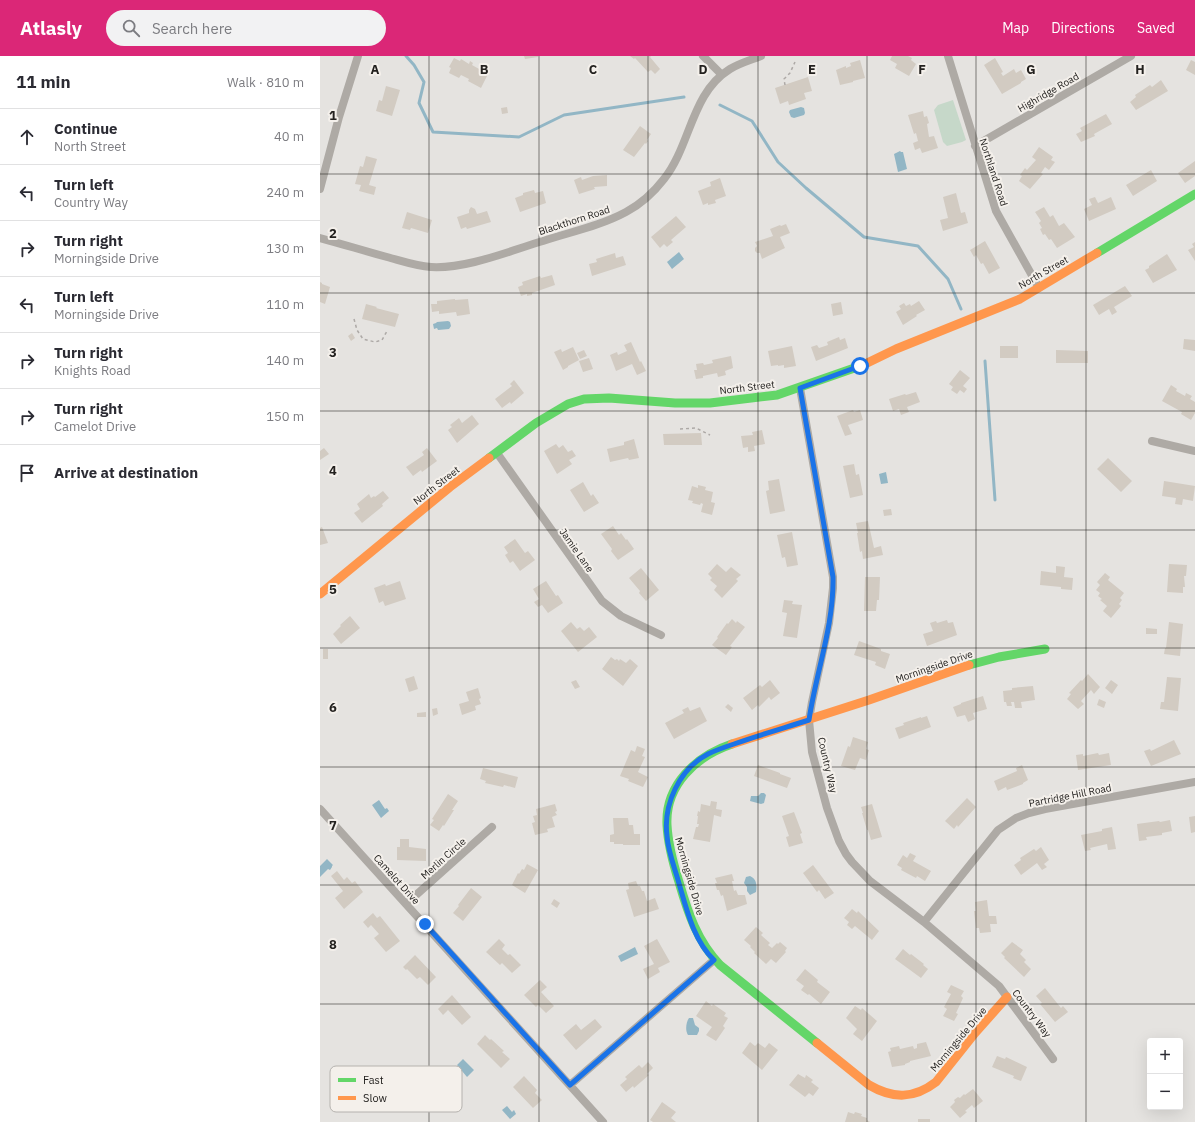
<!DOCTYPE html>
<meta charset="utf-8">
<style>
:root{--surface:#fff;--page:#f2f2f3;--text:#2b2b33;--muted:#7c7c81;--line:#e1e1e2;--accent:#db2777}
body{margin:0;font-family:"IBM Plex Sans",sans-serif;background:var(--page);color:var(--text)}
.controls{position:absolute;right:12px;bottom:12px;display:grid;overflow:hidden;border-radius:4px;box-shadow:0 4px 16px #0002}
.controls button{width:36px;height:36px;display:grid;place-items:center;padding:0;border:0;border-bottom:1px solid var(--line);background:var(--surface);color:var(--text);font:20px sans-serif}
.stop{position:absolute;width:12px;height:12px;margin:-9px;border:3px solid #1a73e8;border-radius:50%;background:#fff}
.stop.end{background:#1a73e8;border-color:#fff;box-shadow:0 1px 4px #0008}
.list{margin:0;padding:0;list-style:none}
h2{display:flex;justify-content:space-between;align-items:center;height:52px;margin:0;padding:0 16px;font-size:17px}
h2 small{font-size:13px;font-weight:400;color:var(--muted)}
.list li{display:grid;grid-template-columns:26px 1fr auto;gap:12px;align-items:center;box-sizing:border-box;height:56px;padding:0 16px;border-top:1px solid var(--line)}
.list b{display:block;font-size:15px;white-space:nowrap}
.list p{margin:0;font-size:13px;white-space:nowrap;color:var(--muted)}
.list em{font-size:13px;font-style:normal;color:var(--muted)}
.icon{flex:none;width:22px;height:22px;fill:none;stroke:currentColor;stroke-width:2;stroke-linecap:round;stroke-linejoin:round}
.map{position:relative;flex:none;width:875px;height:1066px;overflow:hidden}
header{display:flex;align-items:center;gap:24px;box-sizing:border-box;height:56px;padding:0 20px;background:var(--accent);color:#fff}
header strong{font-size:19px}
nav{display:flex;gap:22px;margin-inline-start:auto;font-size:14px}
.search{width:280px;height:36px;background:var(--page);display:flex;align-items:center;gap:10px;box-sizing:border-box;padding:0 14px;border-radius:22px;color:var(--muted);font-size:15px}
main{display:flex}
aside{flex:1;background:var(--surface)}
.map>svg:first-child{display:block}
</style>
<header>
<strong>Atlasly</strong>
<div class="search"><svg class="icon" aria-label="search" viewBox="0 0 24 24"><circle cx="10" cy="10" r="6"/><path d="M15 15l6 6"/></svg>Search here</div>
<nav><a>Map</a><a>Directions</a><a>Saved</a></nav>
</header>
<main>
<aside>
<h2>11 min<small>Walk · 810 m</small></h2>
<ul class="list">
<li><svg class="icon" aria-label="ahead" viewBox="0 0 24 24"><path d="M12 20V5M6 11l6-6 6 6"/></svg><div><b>Continue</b><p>North Street</p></div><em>40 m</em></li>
<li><svg class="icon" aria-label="left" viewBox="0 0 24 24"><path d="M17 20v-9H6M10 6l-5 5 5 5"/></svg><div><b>Turn left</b><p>Country Way</p></div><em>240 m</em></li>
<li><svg class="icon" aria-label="right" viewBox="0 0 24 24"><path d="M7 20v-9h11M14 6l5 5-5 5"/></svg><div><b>Turn right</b><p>Morningside Drive</p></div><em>130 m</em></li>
<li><svg class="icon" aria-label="left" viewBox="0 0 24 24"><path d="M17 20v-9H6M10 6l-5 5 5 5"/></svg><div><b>Turn left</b><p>Morningside Drive</p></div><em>110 m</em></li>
<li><svg class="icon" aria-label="right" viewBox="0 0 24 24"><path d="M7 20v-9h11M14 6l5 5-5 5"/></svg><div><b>Turn right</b><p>Knights Road</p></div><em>140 m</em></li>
<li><svg class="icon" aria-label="right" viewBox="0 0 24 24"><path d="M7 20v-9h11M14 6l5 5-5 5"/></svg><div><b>Turn right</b><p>Camelot Drive</p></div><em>150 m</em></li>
<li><svg class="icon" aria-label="arrive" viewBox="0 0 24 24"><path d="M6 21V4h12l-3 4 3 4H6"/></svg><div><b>Arrive at destination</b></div></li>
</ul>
</aside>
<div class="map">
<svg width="875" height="1066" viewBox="0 0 875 1066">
<rect width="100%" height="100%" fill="#e5e3e0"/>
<path fill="#c6d8c9" d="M633,44L646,84L642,86L627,90L623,86L614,54L618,49Z"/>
<path fill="#92b6c5" d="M481,51L484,52L485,57L484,59L474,62L471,61L469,56L470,54Z
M580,95L581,96H583L587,113L578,116L574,98Z
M359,196L364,203L352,213L347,206Z
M128,265L130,266L131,270L129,273L118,274L117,272L114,273L113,268L116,267L117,266Z
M566,416L568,427L561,428L559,418Z
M441,737H444L446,739L444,747L441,748L430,745L431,740H438Z
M59,744L65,753L67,752L69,755L61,762L52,749Z
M7,803L13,809L12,810V811L10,814L8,813L0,821V810Z
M430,820C437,823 437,830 436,836L430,839L427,835V831L424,827L426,821Z
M315,891L318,898L301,906L298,900Z
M369,962H373L375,969L379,972V975L377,979H368C365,975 366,966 369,962Z
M143,1003L154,1014L147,1021L137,1009Z
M187,1050L192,1056L194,1054L196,1058L190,1063L182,1054Z"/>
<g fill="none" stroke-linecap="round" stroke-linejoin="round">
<path stroke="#92b6c5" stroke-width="3" d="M86,0L94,9L104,26L99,47L113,76L199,81L244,59L364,41
M400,49L432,65L458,106L486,132L544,181L598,190L628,223L641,253
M665,305L675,444"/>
</g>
<path fill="#d2cbc2" d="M204,0H218V1L205,3Z
M310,0H331L330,1L340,13L335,18L331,14L328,16L315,2L314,3Z
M572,0H588L592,2L591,4L596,8L589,20L575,12L577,8L570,4Z
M134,2L140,5L141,3L149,8L150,5L153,7L152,9L168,18L161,32L148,25L149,23L141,19L139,22L129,17L131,12L129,11Z
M675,2L683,16L681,17L683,20L694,13L696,17L701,14L706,23L701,26V27L682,38L664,9Z
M540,4L545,22L533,25V26L520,29L516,14L526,10V12L531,10L530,7Z
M871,4L875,6V19L866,14Z
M488,21L492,35L484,37L486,43L469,49L468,45L460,48L455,32Z
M841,24L848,35L816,54L810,46L816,41L815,39L830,29L832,31Z
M66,30L80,34L72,60L56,55L59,44L62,45Z
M187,51L188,57L182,58L181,52Z
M603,55L604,61L607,60L609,67L607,68L609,81L614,80L618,92L602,97L600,92L595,94L593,87L598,85L596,77L594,78L588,59Z
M786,58L792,68L774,78L775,80L761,86L756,78L762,75L760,72Z
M320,70L331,78L327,84L328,85L326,88L325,87L314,101L303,94Z
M719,91L733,101L731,104L735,106L729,114L725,111L721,117L723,118L710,133L699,125L702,120L700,119L705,112L707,114L716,104L712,101Z
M46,100L57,103L49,129L56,131L54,139L39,135L41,129L35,128L40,110L43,111Z
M875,105V120L865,127L858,117Z
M831,114L837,125L813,140L806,129Z
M287,119V130L274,131L275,133L259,138L254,124L261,121L262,124L273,120Z
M400,122L406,140L395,144L396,147L388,149V147L383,149L378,135L391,130L390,126Z
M214,134L215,137L223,135L226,147L200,156L195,142L203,139V137Z
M636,137L641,157L645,156L648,167L623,175L620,164L628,162L623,141Z
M775,141L778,147L791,141L796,153L769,165L764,153L772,149L769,143Z
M151,151L155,153L157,158L167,155L171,166L147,173L146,171L141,173L137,161L149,157V154Z
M724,151L730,161L733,159L739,170L744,167L755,181L737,192L731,183L729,184L725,178L723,179L720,173L722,172L719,167L721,165L715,156Z
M87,156L112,164L108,177L91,172L90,174L82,172Z
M356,160L366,171L351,184L353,186L347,191L344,188L340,192L331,181Z
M466,168L470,177L460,181L465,192L442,203L440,197H437L435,195V192L437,190L435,186L453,180L450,173L460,169L461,170Z
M665,185L680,212L669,218L663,207L661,208L656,199L654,201L650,194Z
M875,186V205L868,194L874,191L872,188Z
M295,197L296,202L303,200L306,209L272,220L269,208L277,206L276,203Z
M847,198L857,214L833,227L825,214L829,212V210Z
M232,219L235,229L212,237V239L207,240V238L201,240L198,231L203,229L202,226L220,220L221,222Z
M0,226L2,227V228L10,231L5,248L0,246Z
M805,230L812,240L794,251L797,256L792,259L789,253L779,259L773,249Z
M135,243V244L148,243L150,258L137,260L136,256L119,258V255L112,256L111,248H117V245Z
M599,245L605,254L596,259L597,260L583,269L576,256L581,253L579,250L584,247L586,250L590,248L591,250Z
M521,246L523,258L513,260L511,248Z
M46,248L57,251L56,252L79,258L75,271L42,263Z
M32,277L35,282L31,285L28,280Z
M519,281L520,284L525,282L528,292L496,305L491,291L497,289L499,292L508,289L507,286Z
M864,283L875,284V295L863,293Z
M311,286L320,306L321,305L326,315L317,319L312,308L296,315L290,299L297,296L298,299L307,295L304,289Z
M472,290L476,310L464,312V309L458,310V309L451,310L448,295Z
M680,290H698V302H680Z
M253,291L259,304L248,310V311L243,314L234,296L241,293L242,296Z
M264,294L267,300L260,303L257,297Z
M736,294L768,295V307H736Z
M411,300L413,312L405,315L406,319L398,321L397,317L383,320V322L376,323L374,314H377L376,308L383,307L384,309L393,307L392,304Z
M269,302L273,313L263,316L259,305Z
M640,314L650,322L643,330L647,333L644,337L640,334L637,338L631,334L633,331L629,328Z
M194,324L204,337L191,348L190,346L182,352L175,343L192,330L190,328Z
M851,329L857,333L856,335L865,340L866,337L872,340L870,343L875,346V357L871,364L861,358L862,356L842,345Z
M596,336L600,346L587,351L589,356L581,359L579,353L573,355L569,343L585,338L586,339Z
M533,354L534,356L540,354L543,364L528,369L532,378L525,380L517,360Z
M152,359L159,368L137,387L128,374L132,371L130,369L139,362L142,367Z
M442,374L445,388L434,390L435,395L428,396V391L423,392L421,380L433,379L432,376Z
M381,377L382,389H344L343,378Z
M314,383L319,402L309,404L308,402L290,406L287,393L304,389V386Z
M236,388L239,392L243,389L248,396L252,394L256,400L249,404L252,408L237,418L224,395Z
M4,392L9,398L0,404V395Z
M107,392L117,405L102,416L101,414L93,420L86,411L104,399L102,396Z
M788,402L812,425L801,436L777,413Z
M534,408L536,419L539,418L543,439L530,442L523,410Z
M459,423L465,455L450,458L446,435L449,434L448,425Z
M844,425L875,430L873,445L863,443L862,449L855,448L856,442L842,440Z
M263,426L271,440L273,438L279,447L264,456L250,434Z
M378,429L386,431L385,434L393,436L391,446L395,447L392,459L381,456L383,448L381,447L380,449L372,447L373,445L368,444L372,430L378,432Z
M63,435L69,442L62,448L63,450L42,467L34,457L40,453L37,448L49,438L51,442L54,440L55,441Z
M571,453L572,459L564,460L563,454Z
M548,465L554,492L561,490L563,499L543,503L542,495L540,496L537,477H538L536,467Z
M293,470L299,479L301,477L306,484L307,483L314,493L298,504L291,495L292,493L281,478Z
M2,471L8,487L0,489V472Z
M472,476L478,509L467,511L465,501L462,502L457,479Z
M195,483L205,497L208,495L215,504L200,515L193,505L190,507L185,499L188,497L184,491Z
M397,508L406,516L411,511L421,519L416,523L418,525L402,542L394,534L397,530L390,524L392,522L388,518Z
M849,508L867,509L866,520H864L865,531H863V537L847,536Z
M736,510L745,511L744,521L753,522L752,534L741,533V531L720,529L721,515L736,517Z
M321,512L339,534L326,545L319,537L320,535L309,522Z
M785,517L790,521L788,524L804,537L800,542L802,544L799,548L801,550L791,562L783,555L787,550L780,544L782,543L778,540L780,537L776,534L780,529L777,526Z
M545,521H560L559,544H557L556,555H544Z
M80,525L86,543L65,550L63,545L59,547L54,532L65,528L66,530Z
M226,525L236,540L238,539L243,547L228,557L222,549L218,551L214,546L219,543L213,533Z
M464,544L473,545L472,548L482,549L477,582L463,580L467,557L462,556Z
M30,560L40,572L21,588L13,578L21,570L20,569Z
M412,563L416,567L417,565L425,571L410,590L412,591L406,599L392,589L398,582L397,581L407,567L408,568Z
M627,564L628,567L633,566L637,579L607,590L603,578L613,575L610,567L616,565L617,567Z
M251,566L257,573L260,571L264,575L269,571L277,581L258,596L241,575Z
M849,566L863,568L860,600L844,598L845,592H846Z
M826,572L837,573V578H826Z
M539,585L561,593V595L570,598L565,613L555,609L556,606L534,599Z
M3,593H8V603H3Z
M291,601L295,604L297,603L299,605L300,603L306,607L310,603L318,610L303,630L282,613Z
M768,618L780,631L774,638L771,634L761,645L764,648L758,653L747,643L751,638L749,637L761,624L762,625Z
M94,620L98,633L89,636L85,623Z
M847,621L861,622L858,655L840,653L841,646H844Z
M256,624L260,631L255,633L251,626Z
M450,624L460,637L451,644L449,641L439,651L438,649L432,654L423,642L440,629L442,631Z
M791,624L798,629L792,638L785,632Z
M713,630L715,644L701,646L702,652H695L694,646H691L692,650H687L686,646H684L683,635L692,634V632Z
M158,632L161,642L159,643L161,648L155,650L156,654L142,659L139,648L149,645L146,636Z
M663,640L667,653L653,657L655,663L648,666L645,659L637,661L633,651L641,648V647Z
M779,643L786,646L784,652L777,649Z
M408,648L413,652L411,656L405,651Z
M368,651L370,655L380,651L387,665L354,683L345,667L364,657L362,654Z
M117,652L118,658L113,660L112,653Z
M106,656V661H97V657Z
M607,660L611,671L579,683L575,672L584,669L583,667L601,661V662Z
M533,681L548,686L546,693L549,694L546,704L540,702L535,714L521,710L528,690L530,691Z
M854,684L861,698L831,710L824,695L830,693L831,695Z
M317,690L325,693L322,700L325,701L318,716L328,721L323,731L308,725L309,723L300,720L311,694L315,696Z
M778,697L779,699L789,697L791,709L758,714L756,699L763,698V700Z
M438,709L460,717V718L471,722L467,732L434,720Z
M702,709L708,724L703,727V728L687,734L686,731L678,735L674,725L697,715L696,712Z
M163,712L198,721L195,732L184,729L183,731L165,727L166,725L160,723Z
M128,738L138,745L132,754H134L124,770L123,769L119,775L110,769L114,764L112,763Z
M647,742L656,751L638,771L637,769L634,773L625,765Z
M391,745L397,746L396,753L402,754L401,761L394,759L390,786L373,783L376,771H378L379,768H377L378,760H377L378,755L380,756L381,748L390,750Z
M235,748L237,755L235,756L237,759L232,761L235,771L227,773L228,776L215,779L212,767L215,766L213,760L217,759L216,753Z
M552,748L562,781L551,784L548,774H547L542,757H543L541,751Z
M474,756L482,777L480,778L483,787L469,791L466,781L469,780L462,760Z
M875,760V776L871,777L869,761Z
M293,762H308L309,769H313L314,778H320V789H303V788H294V786H290V779L294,778Z
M850,764L852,775L842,777V779L826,781L827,784L819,785L817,768L839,765L840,766Z
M792,771L796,793L788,794L787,788L770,792L771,794L765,795L761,779L782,775V773Z
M80,783H89V791L106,793V805L77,804V791H80Z
M721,791L729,804L724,808L727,811L722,814L717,807L701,819L694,809L701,804L700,802L714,793L716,795Z
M590,797L596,800L593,805L611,815L605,825L597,820L596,822L581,814L582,812L577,809L583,799L587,802Z
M207,808L218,814L205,837L192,829L198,817L199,818L202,813L204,814Z
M493,809L514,837L505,843L499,834L497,836L483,817Z
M17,815L24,824L27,821L32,827L35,825L43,836L24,853L15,842L23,835L11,820Z
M412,818L414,825H412L414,835L416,834L418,839H425L427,848L407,855L403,839L401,840L399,834H397L395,827H397L395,822Z
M316,825L318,830H320L322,835H324L327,845L335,842L339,853L314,861L306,834L309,833L308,827Z
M151,832L162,841L143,865L133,857L139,850L138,849Z
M234,843L240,847L237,852L231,848Z
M667,844L669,860H676L677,868H670L671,876L660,877L659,872H656L654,855H656L655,846Z
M532,853L537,857L538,855L559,875L552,884L535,870L532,873L527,869L529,866L524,862Z
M53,857L57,862L60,860L80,885L66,896L54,882L59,878L51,869L48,872L43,866Z
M436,871L443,877L441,879L450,887L448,889L452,892L457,887L458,888L460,886L467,892L465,895L466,896L456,907L451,903L446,908L434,897L435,896L430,891L431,890L424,884Z
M179,883L185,889L182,893L188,899L190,898L201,909L192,917L182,907L180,909L166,896Z
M337,883L350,906L338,912L340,916L328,923L323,913L334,908L324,890Z
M692,886L703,894L700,898L706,904L704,906L711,913L704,921L684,902L685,901L681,897Z
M583,893L590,899L591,898L604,908L603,909L608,913L601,922L575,903Z
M95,899L116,921L108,929L100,921L97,923L87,913L86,914L83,911Z
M485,913L498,924L497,926L510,936L501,948L489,938L488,939L481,934L484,930L476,924Z
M220,924L227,931L221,936L234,950L226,957L218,949L216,951L204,939Z
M631,929L644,935L641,940L643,942L636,957L638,958L634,965L623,960L627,953L624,951L631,938L627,936Z
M725,932L741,952L743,950L748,956L735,966L720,948L722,947L716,940Z
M132,939L151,961L142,969L128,954L123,959L118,953Z
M386,945L392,950L393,948L406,957L404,960L408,962L403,970L405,972L396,985L386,979L392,971L376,960Z
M535,950L541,954L542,952L557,965L542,985L533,978L537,973L526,962Z
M275,963L282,971L256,994L243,979L256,968L261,974Z
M165,979L170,984L171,983L184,995L182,996L190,1003L181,1012L157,988Z
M430,986L435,990L438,987L445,992L449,987L458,994L442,1014L422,997Z
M606,986L611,1000L590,1005V1006L585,1008V1009L572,1011L568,996L571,995L570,992L579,990L580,993L593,990L594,993L597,992V988Z
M677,1000L685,1003L686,1001L707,1011L701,1025L693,1022L694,1020L672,1011Z
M328,1006L333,1012L327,1018L329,1019L314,1032L313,1030L306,1036L300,1029L307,1023L305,1021L319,1009L322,1012Z
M478,1018L485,1022L486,1019L493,1024L491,1026L499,1032L493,1040L489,1037L485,1041L469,1029Z
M204,1020L217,1034L215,1037L222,1044L213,1052L193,1031Z
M653,1033L663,1045L654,1052L652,1049L645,1055L647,1056L640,1062L630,1051L635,1046L634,1044L638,1041L640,1042L644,1038L645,1039Z
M342,1046L356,1056L351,1062L356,1066H333L330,1064Z
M528,1056L534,1058L535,1056L542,1058L541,1060L547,1062V1064L550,1066H525Z
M598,1063H610V1066H598Z"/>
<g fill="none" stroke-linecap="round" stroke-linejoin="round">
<path stroke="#ada9a6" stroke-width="1.5" stroke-dasharray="3 3" stroke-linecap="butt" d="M465,29L464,23L470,17L475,6
M34,263L37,274L43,283L55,286L62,284L67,275
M360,373L376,372L390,379"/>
<path stroke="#aeaaa5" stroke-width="8" d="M383,0L402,19
M628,0L676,155L719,232
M655,90L811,0
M0,133L19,61L38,0
M0,182C22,188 45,195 67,201C82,205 96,210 111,211C147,213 189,195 223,185C250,176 280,170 306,156C321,148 334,136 344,123C371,89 371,37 410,13C420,7 431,4 441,0
M480,332L513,521V532L509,567L492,646L489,664L492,696L507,752L519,785L526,798L532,806L550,825L604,866L679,930L733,1003
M832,385L875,395
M177,397L282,545L301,560L341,579
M0,753L283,1066
M86,848L172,771
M604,866L678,774L696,762L709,757L725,753L875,726
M250,1029L394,904"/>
<path stroke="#63d668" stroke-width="9" d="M777,197L875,138
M169,402L216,367L248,348L264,343L289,342L355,347H390L457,339L543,309
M649,609L679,601L725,593
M412,688C376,700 345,729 347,769C348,789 353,807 359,826C368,857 377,885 400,909L497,987"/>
<path stroke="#ff974d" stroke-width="9" d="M543,309L576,293L700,243L777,197
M0,538L130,431L169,402
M412,688L549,644L649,609
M497,987L549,1029C573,1043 594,1043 616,1026L655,977L687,941"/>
</g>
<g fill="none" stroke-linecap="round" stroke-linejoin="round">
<path stroke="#1a73e8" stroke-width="5" d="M105,868L250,1029L394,904C373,884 366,851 358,824C354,810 348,795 347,780C343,749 359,713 388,698C396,694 405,691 414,688C439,679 464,672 489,664C496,616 514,570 513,521L480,332L540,310"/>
</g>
<path fill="none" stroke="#23211f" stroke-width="1" stroke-opacity="0.55" d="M109,0V1066M219,0V1066M328,0V1066M438,0V1066M547,0V1066M656,0V1066M766,0V1066M0,118H875M0,237H875M0,355H875M0,474H875M0,592H875M0,711H875M0,829H875M0,948H875"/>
<g text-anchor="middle" stroke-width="4" stroke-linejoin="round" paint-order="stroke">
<g font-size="10" fill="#23211f" stroke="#f4f0eb">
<text transform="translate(728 36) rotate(-30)" y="4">Highridge Road</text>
<text transform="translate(674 116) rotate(72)" y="4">Northland Road</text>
<text transform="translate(254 164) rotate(-18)" y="4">Blackthorn Road</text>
<text transform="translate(723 216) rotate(-30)" y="4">North Street</text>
<text transform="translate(427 331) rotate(-7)" y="4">North Street</text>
<text transform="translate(116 429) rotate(-38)" y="4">North Street</text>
<text transform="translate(257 494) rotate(55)" y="4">Jamie Lane</text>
<text transform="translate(614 610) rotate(-19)" y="4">Morningside Drive</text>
<text transform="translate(508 709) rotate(77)" y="4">Country Way</text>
<text transform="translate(750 739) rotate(-11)" y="4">Partridge Hill Road</text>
<text transform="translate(123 802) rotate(-42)" y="4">Merlin Circle</text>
<text transform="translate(370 820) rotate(74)" y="4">Morningside Drive</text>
<text transform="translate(77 823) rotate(48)" y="4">Camelot Drive</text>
<text transform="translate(712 957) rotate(53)" y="4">Country Way</text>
<text transform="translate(638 983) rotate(-50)" y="4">Morningside Drive</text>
</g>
</g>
<rect x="10" y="1010" width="132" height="46" rx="6" fill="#f4f0eb" stroke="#b5b2ae" stroke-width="1"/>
<rect x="18" y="1022" width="18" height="4" fill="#63d668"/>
<rect x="18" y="1040" width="18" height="4" fill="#ff974d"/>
<g font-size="11" fill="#23211f">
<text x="43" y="1028">Fast</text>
<text x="43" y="1046">Slow</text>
</g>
<g font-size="13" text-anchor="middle" font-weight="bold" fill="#23211f" stroke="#f4f0eb" stroke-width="4" stroke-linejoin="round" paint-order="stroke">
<text x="55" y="18">A</text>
<text x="164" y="18">B</text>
<text x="273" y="18">C</text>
<text x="383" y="18">D</text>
<text x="492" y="18">E</text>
<text x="602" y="18">F</text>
<text x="711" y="18">G</text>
<text x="820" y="18">H</text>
<text x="13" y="64">1</text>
<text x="13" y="182">2</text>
<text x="13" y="301">3</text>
<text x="13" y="419">4</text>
<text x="13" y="538">5</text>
<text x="13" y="656">6</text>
<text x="13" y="774">7</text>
<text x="13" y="893">8</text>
</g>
</svg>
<div class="controls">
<button>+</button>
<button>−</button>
</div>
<div class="stop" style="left:540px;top:310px"></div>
<div class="stop end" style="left:105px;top:868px"></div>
</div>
</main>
